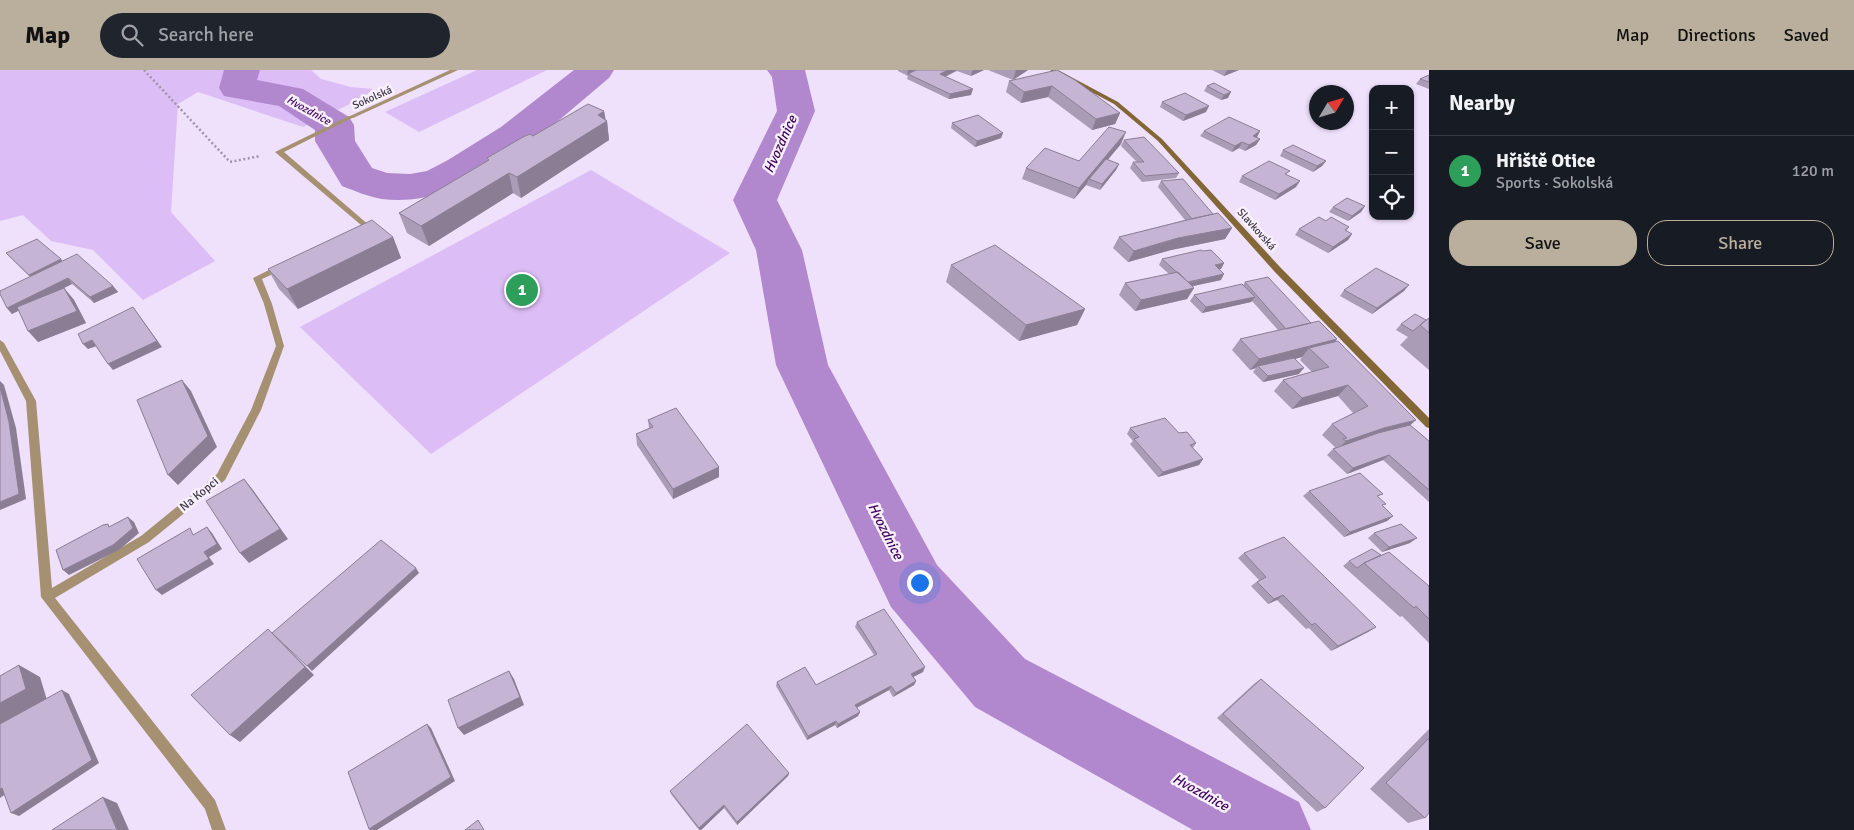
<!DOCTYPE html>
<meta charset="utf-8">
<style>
:root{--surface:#171b24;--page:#20242c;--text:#f1f3f6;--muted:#9ea1a6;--line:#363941;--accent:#baae9c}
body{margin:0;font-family:Signika,sans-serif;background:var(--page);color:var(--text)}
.controls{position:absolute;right:15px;top:15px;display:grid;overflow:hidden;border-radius:10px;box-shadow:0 1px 4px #0004}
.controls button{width:45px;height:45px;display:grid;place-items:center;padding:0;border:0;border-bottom:1px solid var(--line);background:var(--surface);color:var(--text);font:25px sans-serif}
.compass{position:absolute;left:1309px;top:15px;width:45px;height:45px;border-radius:50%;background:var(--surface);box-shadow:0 1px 4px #0004;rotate:52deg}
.you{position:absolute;left:919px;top:512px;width:18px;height:18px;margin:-12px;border:4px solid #fff;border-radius:50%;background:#1a73e8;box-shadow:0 0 0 8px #1a73e833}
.badge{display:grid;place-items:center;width:32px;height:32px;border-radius:50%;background:var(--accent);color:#fff;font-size:16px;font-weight:700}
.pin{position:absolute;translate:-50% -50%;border:2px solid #fff;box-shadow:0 1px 5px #0006}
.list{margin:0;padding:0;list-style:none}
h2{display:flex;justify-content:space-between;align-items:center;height:65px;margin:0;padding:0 20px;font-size:21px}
h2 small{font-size:16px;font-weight:400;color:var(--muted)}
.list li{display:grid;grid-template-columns:32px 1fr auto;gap:15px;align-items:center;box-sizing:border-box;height:70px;padding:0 20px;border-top:1px solid var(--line)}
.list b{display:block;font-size:19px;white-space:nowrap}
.list p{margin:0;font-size:16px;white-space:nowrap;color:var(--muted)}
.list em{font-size:16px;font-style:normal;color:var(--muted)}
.actions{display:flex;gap:10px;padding:15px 20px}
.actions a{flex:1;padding:11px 0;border:1px solid var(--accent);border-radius:20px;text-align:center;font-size:18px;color:var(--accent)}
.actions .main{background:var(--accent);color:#111}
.icon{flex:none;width:28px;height:28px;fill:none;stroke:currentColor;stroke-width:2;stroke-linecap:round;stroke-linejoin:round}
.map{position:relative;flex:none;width:1429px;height:760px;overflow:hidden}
header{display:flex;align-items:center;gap:30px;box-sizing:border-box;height:70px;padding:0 25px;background:var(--accent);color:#111}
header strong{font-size:24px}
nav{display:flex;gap:28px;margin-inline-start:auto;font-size:18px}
.search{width:350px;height:45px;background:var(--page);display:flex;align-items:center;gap:12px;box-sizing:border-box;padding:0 18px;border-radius:28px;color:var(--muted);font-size:19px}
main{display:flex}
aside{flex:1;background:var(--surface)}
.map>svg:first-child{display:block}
</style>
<header>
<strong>Map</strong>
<div class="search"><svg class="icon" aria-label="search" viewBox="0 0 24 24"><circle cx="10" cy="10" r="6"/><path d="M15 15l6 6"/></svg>Search here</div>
<nav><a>Map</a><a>Directions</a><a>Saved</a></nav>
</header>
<main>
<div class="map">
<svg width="1429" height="760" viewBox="0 0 1429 760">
<rect width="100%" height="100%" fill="#efe0fb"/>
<path fill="#ddbdf6" d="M0,0H311L321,9L351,17L373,19L364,27L303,57L198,22L178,34L171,142L215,191L143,230L93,180L51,171L23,145L0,151Z
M477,0H547L419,62L385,42Z
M591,100L730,183L431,384L300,257Z"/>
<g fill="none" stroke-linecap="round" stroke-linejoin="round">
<path fill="#b188ce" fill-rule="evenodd" d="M224,0H260L257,10L303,19L349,47L354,55L355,71L372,98L387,103L410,104L427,101L448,90L501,57L574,0H614L609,8C548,58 468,140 382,129C369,127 355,121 342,116L315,71V60L279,36L224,26L219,18Z
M767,0H805L815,41L777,130L802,180L828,295L937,495L1025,589L1299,732L1311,760H1193L975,637L891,537L776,295L756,180L733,130L777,41L772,7Z"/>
<path stroke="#a095aa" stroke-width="2.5" stroke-dasharray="2 2.5" stroke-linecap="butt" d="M144,0L230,92L260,86"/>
<path fill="#a59172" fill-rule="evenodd" d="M349,46L354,47L284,82L370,156L357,162L353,160L361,155L275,82Z
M281,194L285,197L284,199L262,209L272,234L268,237L265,236L253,208Z"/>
<path fill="#a59172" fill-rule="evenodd" d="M450,0H458L353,48L348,47Z
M268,231L272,234L284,276L261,340L225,410L149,472L55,528L215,730L226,760H212L205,739L41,527L26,331L0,281V270L4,273L36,331L52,518L141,466L217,404L251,340L276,276L264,234Z"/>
<path fill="#846737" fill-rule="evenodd" d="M1050,0H1058L1118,32L1162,69L1280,197L1429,348V358L1426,357L1274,201L1158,71L1114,34Z"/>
</g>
<path fill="#aa9bb6" d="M898,0H984L971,6L957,1L945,7L971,25L949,29L907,9L908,6L898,1Z
M988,0H1028L1013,10Z
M1057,0L1120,43L1115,54L1092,60L1048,27L1021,33L1006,22L1009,11Z
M1212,0H1239L1224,6Z
M1429,5V19L1416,14L1420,9Z
M1214,13L1228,28L1221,30L1204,21L1207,16Z
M1162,32L1206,42L1183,51L1160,37Z
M604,41L605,50L607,51L609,70L521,128L513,123L429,176L407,163L399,143L487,91V88L533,66Z
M952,53L1003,63L1001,68L975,77L951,58Z
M1204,61H1260L1257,67L1260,69L1256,75L1245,81L1239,78L1232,82L1200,66Z
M1124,70L1179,103L1176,108L1142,112L1130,98L1133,92H1137L1121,76Z
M1121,74L1107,90L1119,94L1116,100L1100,120L1086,115L1074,129L1022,109L1026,98L1079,91Z
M1283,80L1326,91L1322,96L1313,102L1280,86Z
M1287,105L1296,117L1275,130L1239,112L1242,106Z
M1161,111L1213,144L1232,158L1225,169L1171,180L1128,192L1113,178L1119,167L1185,150L1158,117Z
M1365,136L1361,142L1348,151L1329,142L1333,137Z
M1326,151L1349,157L1346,161L1352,164L1348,170L1328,183L1295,165L1299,159Z
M393,167L401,188L298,239L279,219L268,199Z
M1203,181L1224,193L1221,199H1219L1221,210L1193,216L1194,218L1187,229L1135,241L1119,225L1125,213L1169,204L1159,195L1162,189Z
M6,183L61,189L62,191L113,216L118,222L94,233L72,214L59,220L64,218L74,230L86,253L38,272L19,240L12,244L7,238L30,207Z
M951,195L1085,239L1077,255L1019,271L946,212Z
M1245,212L1311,253L1336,271L1410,355L1429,371V432L1383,390L1347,404L1327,385L1335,377L1322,365L1332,354L1353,343L1338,326L1292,339L1274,321L1283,310L1312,302L1300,290L1302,287L1295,289L1299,304L1263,312L1253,302L1256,298L1250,300L1232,280L1240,269L1278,260L1252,231L1251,232L1202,243L1190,231L1194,225L1243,215Z
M1344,220L1404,221L1372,244L1340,226Z
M1429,248V300L1400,275L1408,267L1396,260L1401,254L1426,250Z
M648,350L719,397V407L673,429L637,375L636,364L649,358Z
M1130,358L1179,363L1196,373L1193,378L1203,389L1199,395L1158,407L1130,374L1133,371L1127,364Z
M1309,421L1379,427L1383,436L1393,446L1387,451L1344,467L1303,426Z
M1374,463L1410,473L1382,482L1368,468Z
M1244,483L1376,557L1368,562L1331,581L1309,558L1306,559L1277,530L1268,534L1251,516L1259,510L1238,488Z
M1381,485L1429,516V573L1402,546L1400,547L1343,496L1349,491Z
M857,552L923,602L913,607L916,611L914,615L893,627L889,620L857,638L860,642L858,646L837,658L835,655L807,670L776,616L777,612L816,615L874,585L855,557Z
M1261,609L1325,738L1317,742L1217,648L1255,613Z
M1429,659V743L1425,748L1408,753L1370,719Z
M789,703L788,706L737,755L724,738L701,760H699L671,724L670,721Z"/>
<path fill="#8b7e94" d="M908,0H920L908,4L907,6Z
M948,0H957L939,10L940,4Z
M974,0H984L971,6L972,1Z
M1016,0H1028L1013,10Z
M1227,0H1239L1224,6Z
M1052,16L1048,27L1021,33L1024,22Z
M973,19L971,25L949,29L950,24Z
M1231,22L1228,28L1221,30L1224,25Z
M1209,36L1206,42L1183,51L1186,45Z
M604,41L606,51H607L609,70L521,128L517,107Z
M1120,43L1115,54L1092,60L1096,49Z
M1260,61L1257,67L1250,71L1253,66Z
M1126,62L1121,74L1091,110L1089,109L1086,115L1074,129L1079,118Z
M1003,63L1001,68L975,77L977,71Z
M1260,69L1256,75L1245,81L1249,75Z
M1242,72L1239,78L1232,82L1235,76Z
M1326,91L1322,96L1313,102L1317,96Z
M1119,94L1116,100L1100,120L1102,114Z
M509,103L513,123L429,176L421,156Z
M1300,111L1296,117L1275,130L1279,124Z
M1365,136L1361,142L1348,151L1352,146Z
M1232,158L1225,169L1171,180L1128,192L1134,181L1178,168Z
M1352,164L1348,170L1328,183L1333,177Z
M393,167L401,188L298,239L287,219Z
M61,189L65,195L35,211L29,205Z
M1224,193L1221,199L1211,200L1215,195Z
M1224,204L1221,210L1184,218L1188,213Z
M68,208L72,214L12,244L7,238Z
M1409,215L1404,221L1372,244L1377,238Z
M113,216L118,222L94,233L90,227Z
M64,218L74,230L86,253L38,272L28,261Z
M1194,218L1187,229L1135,241L1141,230Z
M1255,227L1251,232L1202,243L1206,237Z
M133,237L162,277L113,300L108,294Z
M1085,239L1077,255L1019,271L1026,255Z
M1337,269L1328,281L1309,278L1302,287L1260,298L1258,296L1256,298L1250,300L1259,289Z
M92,270L97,276L88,279L83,274Z
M1304,298L1299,304L1263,312L1268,306Z
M182,310L191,321L217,377L178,415L168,405Z
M0,311L4,315L16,358L26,429L0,440Z
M1348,315L1338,326L1292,339L1302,328Z
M1416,350L1404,361L1373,369L1335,382L1346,371L1384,358Z
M1389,385L1383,390L1347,404L1353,398Z
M1203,389L1199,395L1158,407L1163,402Z
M719,397V407L673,429V419Z
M244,409L253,420L288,469L249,493L240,483Z
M1393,446L1387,451L1344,467L1350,462Z
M128,447L134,452L139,463L119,480L69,505L63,500Z
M207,457L212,463L222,479L209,487L214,494L162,525L156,520L204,482Z
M1417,468L1410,473L1382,482L1389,477Z
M416,498L419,503L312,601L307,596Z
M1283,525L1277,530L1268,534L1274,529Z
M1376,557L1368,562L1331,581L1338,576Z
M268,559L314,605L240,672L230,665Z
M19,595L40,607L47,630L0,657V633Z
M925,597L923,602L909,609L911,604Z
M509,601L514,609L524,635L464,665L458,658Z
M916,611L914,615L893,627L896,623Z
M891,616L889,620L854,639L855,635Z
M62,620L69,624L99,693L19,746L11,743Z
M860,642L858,646L837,658L838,654Z
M836,651L835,655L807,670L808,666Z
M427,654L431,658L455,711L377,760H370L369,759Z
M789,703L788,706L737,755V752Z
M2,718L10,721L0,728V719Z
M103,727L117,733L129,760H117Z
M724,735V738L701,760H700L699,758Z"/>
<path fill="#c6b4d4" stroke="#8b7e94" d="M916,0H948L940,4L973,19L950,24L908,4Z
M1057,0L1075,10L1120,43L1096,49L1052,16L1024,22L1009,11Z
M1429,5V12L1420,9Z
M1214,13L1231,22L1224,25L1207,16Z
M1185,23L1209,36L1186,45L1162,32Z
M588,34L604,41L598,45L607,51L517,107L509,103L421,156L399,143L489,90L487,88L523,67L530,64L533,66Z
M978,45L1003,63L977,71L952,53Z
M1229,47L1260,61L1253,66L1260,69L1249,75L1242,72L1235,76L1204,61Z
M1109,57L1126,62L1079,118L1026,98L1045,78L1079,91Z
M1144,67L1179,103L1145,106L1133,92H1144L1124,70Z
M1293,75L1326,91L1317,96L1283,80Z
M1106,89L1119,94L1102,114L1089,109Z
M1269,91L1290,101L1285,104L1300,111L1279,124L1242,106Z
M1183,109L1213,144L1192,149L1161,111Z
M1347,128L1365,136L1352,146L1333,137Z
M1218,143L1232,158L1178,168L1134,181L1119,167L1195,148Z
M1319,147L1326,151L1331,147L1349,157L1345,160L1352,164L1333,177L1299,159Z
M372,150L393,167L287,219L268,199Z
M37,169L61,189L29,205L6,183Z
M995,175L1085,239L1026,255L951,195Z
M1201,180L1203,181L1211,180L1224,193L1215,195L1224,204L1188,212L1162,189Z
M77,184L113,216L90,227L68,208L7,238L0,224V221Z
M1376,198L1409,215L1377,238L1344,220Z
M1178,202L1194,218L1141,230L1125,213Z
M1268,207L1311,253L1286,259L1245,212Z
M1242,214L1255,227L1206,237L1194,225Z
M64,218L77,241L28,261L17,237Z
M133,237L157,271L108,294L92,270L83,274L78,264Z
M1415,244L1426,250L1420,255L1413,261L1401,254Z
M1429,248V263L1420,255Z
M1319,251L1337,269L1259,289L1240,269Z
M1338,271L1416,350L1384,358L1346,371L1343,369L1347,368L1332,354L1368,336L1348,315L1302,328L1283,310L1329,297L1309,278Z
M1294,288L1304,298L1268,306L1258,296Z
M182,310L208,366L168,405L137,330Z
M0,317L9,352L19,424L0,432Z
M676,338L719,397L673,419L636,364L653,357L648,350Z
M1165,348L1179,363L1187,362L1196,373L1190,375L1203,389L1163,402L1134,369L1139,367L1130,358Z
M1410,355L1429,371V420L1389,385L1353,398L1333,379L1378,363Z
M1360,403L1383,424L1377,426L1386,434L1382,435L1393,446L1350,462L1309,421Z
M244,409L280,459L240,483L206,431Z
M128,447L133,458L113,475L63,500L56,480L103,455L108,454L109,457Z
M1401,454L1417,468L1389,477L1374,463Z
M207,457L217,474L204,482L209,489L156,520L137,489L190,458L193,465Z
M1284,467L1376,557L1338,576L1315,553L1312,555L1283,525L1274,529L1257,512L1266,507L1244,483Z
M381,470L416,498L307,596L272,563Z
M1372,479L1381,485L1364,493L1357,498L1349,491Z
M1389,482L1429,516V549L1416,536L1414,538L1364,493Z
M884,539L925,597L911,604L916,611L896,623L891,616L855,635L860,642L838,654L836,651L808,666L777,612L805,597L816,615L877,584L857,552Z
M268,559L305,597L230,665L191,625Z
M19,595L26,619L0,633V606Z
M509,601L520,627L458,658L448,630Z
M1261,609L1364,698L1325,738L1223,644Z
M62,620L92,690L11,743L2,718L0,719V654Z
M427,654L451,707L369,759L348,702Z
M747,654L789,703L737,752L724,735L699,758L670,721Z
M1429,668V743L1425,748L1386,713Z
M103,727L117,760H52Z
M478,750L484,760H465Z"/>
<g text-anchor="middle" stroke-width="5" stroke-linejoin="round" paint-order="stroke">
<g font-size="11" fill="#3e3744" stroke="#f8f0fe">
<text transform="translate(372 27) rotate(-24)" y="4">Sokolská</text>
<text transform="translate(1257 159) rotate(48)" y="4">Slavkovská</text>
</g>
<g font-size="11" font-style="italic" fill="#40045c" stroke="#f8f0fe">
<text transform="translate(309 40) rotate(29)" y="4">Hvozdnice</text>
</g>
<g font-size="12" fill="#3e3744" stroke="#f8f0fe">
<text transform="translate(199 424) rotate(-39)" y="4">Na Kopci</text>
</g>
<g font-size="14" font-style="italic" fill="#40045c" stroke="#f8f0fe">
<text transform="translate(780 74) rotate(-66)" y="5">Hvozdnice</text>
<text transform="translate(886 461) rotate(63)" y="5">Hvozdnice</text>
<text transform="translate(1201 722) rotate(29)" y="5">Hvozdnice</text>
</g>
</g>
</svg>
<div class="controls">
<button>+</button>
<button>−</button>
<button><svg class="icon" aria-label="locate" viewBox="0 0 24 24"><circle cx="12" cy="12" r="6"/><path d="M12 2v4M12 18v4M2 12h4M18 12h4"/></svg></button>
</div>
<svg class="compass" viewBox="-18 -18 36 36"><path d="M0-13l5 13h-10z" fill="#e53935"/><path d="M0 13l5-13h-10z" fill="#9ea1a6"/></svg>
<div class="you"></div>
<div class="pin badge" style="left:522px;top:220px;background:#2e9e5b">1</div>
</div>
<aside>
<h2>Nearby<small></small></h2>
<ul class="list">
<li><span class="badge" style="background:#2e9e5b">1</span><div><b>Hřiště Otice</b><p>Sports · Sokolská</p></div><em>120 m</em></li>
</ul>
<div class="actions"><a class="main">Save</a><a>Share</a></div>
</aside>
</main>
